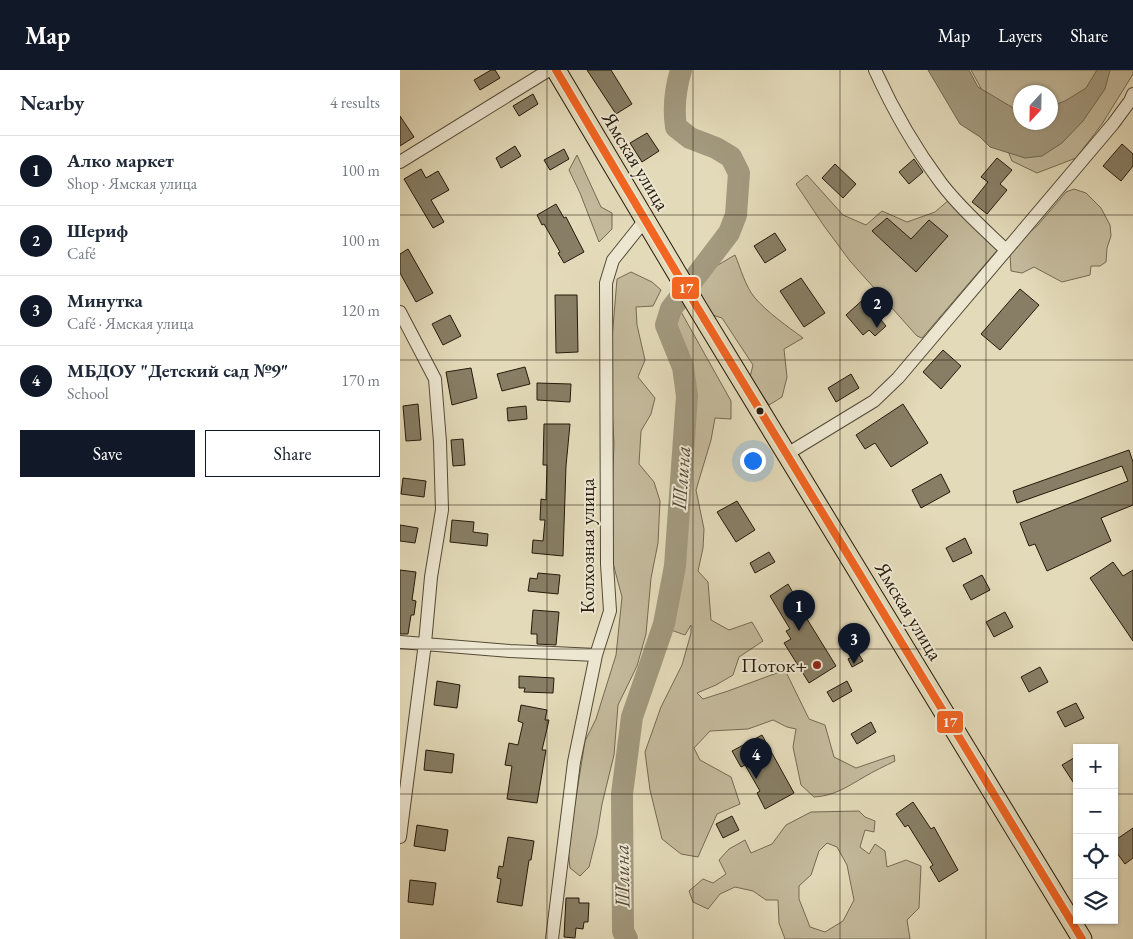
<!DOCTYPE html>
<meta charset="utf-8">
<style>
:root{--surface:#fff;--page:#f6f6f7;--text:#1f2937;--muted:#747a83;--line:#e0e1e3;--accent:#111827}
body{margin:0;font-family:"EB Garamond",serif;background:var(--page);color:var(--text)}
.controls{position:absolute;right:15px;bottom:15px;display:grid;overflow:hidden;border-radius:0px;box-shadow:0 1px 4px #0004}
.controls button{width:45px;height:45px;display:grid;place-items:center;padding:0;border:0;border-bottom:1px solid var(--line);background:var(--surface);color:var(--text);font:25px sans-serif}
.compass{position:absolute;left:613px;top:15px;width:45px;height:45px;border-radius:50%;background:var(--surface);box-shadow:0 1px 4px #0004;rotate:202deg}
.you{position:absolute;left:352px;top:390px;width:18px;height:18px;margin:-12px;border:4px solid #fff;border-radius:50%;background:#1a73e8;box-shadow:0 0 0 8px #1a73e833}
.badge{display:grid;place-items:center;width:32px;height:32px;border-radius:50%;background:var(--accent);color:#fff;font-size:16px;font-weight:700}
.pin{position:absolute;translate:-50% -41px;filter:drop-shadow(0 1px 2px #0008)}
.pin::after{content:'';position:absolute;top:26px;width:18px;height:15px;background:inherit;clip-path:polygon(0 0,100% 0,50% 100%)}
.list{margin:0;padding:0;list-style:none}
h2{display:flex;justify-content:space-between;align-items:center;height:65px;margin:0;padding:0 20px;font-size:21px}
h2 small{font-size:16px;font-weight:400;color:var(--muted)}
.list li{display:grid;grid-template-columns:32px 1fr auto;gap:15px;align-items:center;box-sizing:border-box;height:70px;padding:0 20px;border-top:1px solid var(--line)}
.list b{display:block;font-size:19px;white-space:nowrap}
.list p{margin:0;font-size:16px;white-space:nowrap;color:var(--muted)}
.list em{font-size:16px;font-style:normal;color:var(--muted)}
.actions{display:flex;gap:10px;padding:15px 20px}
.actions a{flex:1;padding:11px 0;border:1px solid var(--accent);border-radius:0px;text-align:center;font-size:18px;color:var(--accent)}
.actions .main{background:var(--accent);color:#fff}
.icon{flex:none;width:28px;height:28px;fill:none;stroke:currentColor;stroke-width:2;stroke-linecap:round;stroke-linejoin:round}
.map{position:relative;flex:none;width:733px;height:869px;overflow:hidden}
header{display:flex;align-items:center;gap:30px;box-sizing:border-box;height:70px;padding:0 25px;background:var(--accent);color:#fff}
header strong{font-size:24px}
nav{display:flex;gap:28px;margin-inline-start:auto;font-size:18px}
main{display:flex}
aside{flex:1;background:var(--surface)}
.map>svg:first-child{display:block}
</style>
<header>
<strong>Map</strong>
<nav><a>Map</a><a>Layers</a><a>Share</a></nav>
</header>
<main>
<aside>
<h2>Nearby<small>4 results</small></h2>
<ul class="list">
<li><span class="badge">1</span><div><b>Алко маркет</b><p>Shop · Ямская улица</p></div><em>100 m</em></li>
<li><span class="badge">2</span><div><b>Шериф</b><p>Café</p></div><em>100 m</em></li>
<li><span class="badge">3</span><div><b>Минутка</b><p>Café · Ямская улица</p></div><em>120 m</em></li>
<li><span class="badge">4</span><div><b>МБДОУ &quot;Детский сад №9&quot;</b><p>School</p></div><em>170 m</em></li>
</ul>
<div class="actions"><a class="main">Save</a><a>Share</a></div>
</aside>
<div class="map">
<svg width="733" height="869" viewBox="0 0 733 869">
<rect width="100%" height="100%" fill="#e3dab9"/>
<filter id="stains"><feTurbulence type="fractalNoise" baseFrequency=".004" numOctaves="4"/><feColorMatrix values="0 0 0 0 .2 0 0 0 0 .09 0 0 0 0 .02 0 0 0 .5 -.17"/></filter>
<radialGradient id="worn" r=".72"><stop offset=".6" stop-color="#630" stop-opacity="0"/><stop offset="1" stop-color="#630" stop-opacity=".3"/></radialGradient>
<path fill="#c3b99b" stroke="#746a53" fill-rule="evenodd" d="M571,0H733V4L702,54L676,88L637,103L612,91L589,33ZM620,22H650V52H620Z
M177,85L201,137L212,143V159L199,172L180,123L169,100Z
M407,105L443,145L466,155L482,141L507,152L535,142L550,129L599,178L522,268L517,266L450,191L424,156L396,114Z
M674,119L686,123L701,138L710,155L711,166L707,178L706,192L700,196H691L690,205L662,212L634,197L622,203L611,201L610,184L621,170L638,155L666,122Z
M335,185C341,199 345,216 355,228C368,243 387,256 403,268L384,279L387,307L382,327L369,335L350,307L353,295L322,248L309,244L296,219L306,202Z
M231,202L252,212L261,220L253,236L236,237L237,255L245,290L238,307L255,328L251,344L241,361L239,394L254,412L260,431L258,473L251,508L246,564L237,596L218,635L214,685L202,734L197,765L189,797L180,806L170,798L168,778L185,671L196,649L216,585L222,527L210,482L214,373L211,324L212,269L217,209Z
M280,240L331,331V349L315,348L311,370L296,420L304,459L303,478L298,501L308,512L311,550L329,560L352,552L363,571L339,587L333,605L316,615L297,623L303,629L328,621L385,600L409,649L425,655L434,687L456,698L494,685L495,691C485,696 474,701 464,707C447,717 434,726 414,727L401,715L393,677L396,659L387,657L373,650L348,659L310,661L294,678L300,690L331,707L340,734L317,744L298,787L281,784L262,769L250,720L245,682L261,637L282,595L291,563V555L285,565L271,560L284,465L294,309L270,255Z
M459,741L465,747L475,751L474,762L465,760L460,777L469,784L475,774L485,781L487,797L506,790L521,796L519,838L507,850L510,869H385L379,853L378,830H366L353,821L335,817L320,824L308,839L293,832L289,821L303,809L313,813L326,804L319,790L329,779L345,770L351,783L372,774L386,755L411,742ZM427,773L437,777L447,795L454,830L443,851L425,862L410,857L399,829V816L411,805L419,781Z"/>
<path fill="#a2997e" stroke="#706650" d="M528,0H569L578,17L620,42V52H650L651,36L665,31L686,18L697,0H710L705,19L683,51L662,73L642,86L625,88L590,77L580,67L560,54Z"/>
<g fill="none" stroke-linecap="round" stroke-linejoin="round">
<path stroke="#a2997e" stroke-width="22" d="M227,869L223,861L222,724L232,647L264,554L275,496L287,326L283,297L266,255L271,239L329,163L336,145L339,103L331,87L316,78L290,68L276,57C273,37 275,20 281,0"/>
</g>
<path fill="#877e65" stroke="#241a0b" d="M91,0H95L100,8L80,20L74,10Z
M187,0H211L232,34L216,44Z
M133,24L138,34L119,46L113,36Z
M0,46L14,67L0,76Z
M247,63L259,81L242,92L230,73Z
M722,74L733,84V96L721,111L703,96Z
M115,76L121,86L101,98L96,88Z
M164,79L169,89L150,100L144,90Z
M597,88L612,100L600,114L607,120L587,144L572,132L588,112L581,107Z
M514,89L523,102L509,114L499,102Z
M435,94L456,114L443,128L422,108Z
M21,99L26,108L38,101L49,120L31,130L44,152L33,158L4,109Z
M156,134L164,148L166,147L184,182L164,193L158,183L160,182L144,154L142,155L137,145Z
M487,148L511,169L529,150L548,166L516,202L472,161Z
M375,163L386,180L365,193L354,176Z
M8,179L33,223L16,232L0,203V184Z
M401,208L425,243L404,257L380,221Z
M620,219L639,235L600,280L581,264Z
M155,225H177L178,282L156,283Z
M467,226L485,246L481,250L486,256L475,266L469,260L463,265L446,245Z
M50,245L61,266L43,275L32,254Z
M543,280L561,296L541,319L523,302Z
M125,297L130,314L102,321L97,304Z
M71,298L77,328L52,335L46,302Z
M451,304L459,318L436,332L428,318Z
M137,313L171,314L170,332L137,330Z
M18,334L21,370L6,371L3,336Z
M503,334L528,373L491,397L475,373L465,379L456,365Z
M126,336L127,349L108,351L107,338Z
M144,354H170L166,396L163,486L132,483L133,470L143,471L145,450H140L141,429L146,430L147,395H143Z
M63,369L65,395L53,396L51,370Z
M729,380L733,392V435L701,448L711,471L647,501L635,474L629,476L620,453L728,411L722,396L617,433L613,421Z
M541,404L550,422L521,438L512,420Z
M3,408L26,411L24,427L1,424Z
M337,431L355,460L336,472L317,442Z
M52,450L74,452L73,462L88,464L87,476L50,472Z
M0,455L18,458L15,473L0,471Z
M565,468L572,483L553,492L546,478Z
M369,482L375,492L355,503L350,493Z
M713,492L723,506L733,500V571L690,508Z
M0,500L16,502L12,530L16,531L14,545H11L8,564H0Z
M138,503L160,505L158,524L128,521L130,508L137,509Z
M582,505L590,520L571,530L563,515Z
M388,514L400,535L399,536L436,596L409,613L384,573L391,569L386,561L390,559L370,526Z
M133,540L159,542L156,575L137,574V564H131Z
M605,542L613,557L594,567L586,552Z
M458,583L463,591L452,597L448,589Z
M640,597L648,612L629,622L621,607Z
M119,606L154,608L153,623L124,622L125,618H119Z
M37,611L60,615L57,638L34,635Z
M447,611L452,621L433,632L427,622Z
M676,633L684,648L665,657L657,642Z
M121,635L147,640L145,650H149L142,680H146L137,733L107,729L112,696L105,695L109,673L118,675L123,653L118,651Z
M471,652L476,662L457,674L451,664Z
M362,665L394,723L365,739L357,723L360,721L345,695L341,697L332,681Z
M26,680L54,684L52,703L24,700Z
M677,686V718L662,695Z
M513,732L531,759L534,757L558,800L539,812L530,797L533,795L508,755L505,757L496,744Z
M332,746L339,760L323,768L316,754Z
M17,755L48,760L45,781L14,776Z
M733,758V788L725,794L714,779V771Z
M108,767L134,771L131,790H129L122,836L97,832L101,809L97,808L99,796L103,797Z
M10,810L36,813L33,835L8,832Z
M166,828H179V833H189L188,852H184L183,859L176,858L175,868L164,867Z"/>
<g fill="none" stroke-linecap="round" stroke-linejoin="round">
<defs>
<path id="minor" d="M475,0C493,40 515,78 541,113C560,138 584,159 606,180
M0,92L149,0
M0,242L35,309L40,372L42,440L31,507L25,573L0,767
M387,384L474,331L498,308L713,54L730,31L733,24
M0,572L110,581L196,585
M152,869L174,692L196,585L210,541L207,494L206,213L213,190L245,150"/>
<path id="highway" d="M156,0L297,237L682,869"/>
</defs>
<use href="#minor" stroke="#544a36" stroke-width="14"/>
<use href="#highway" stroke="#241a0b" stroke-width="21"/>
<use href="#minor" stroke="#ede7d2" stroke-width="12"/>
<use href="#highway" stroke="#e3dab9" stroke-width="19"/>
<defs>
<path id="bus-1" d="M156,0L297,237L682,869"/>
</defs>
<use href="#bus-1" stroke="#ede7d2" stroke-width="11"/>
<use href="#bus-1" stroke="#f26522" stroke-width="8"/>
</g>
<path fill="none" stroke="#241a0b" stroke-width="1" stroke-opacity="0.55" d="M147,0V869M293,0V869M440,0V869M586,0V869M0,145H733M0,290H733M0,435H733M0,579H733M0,724H677M714,724H733"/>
<circle fill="#241a0b" stroke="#ede7d2" stroke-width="2" cx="360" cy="341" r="4.5"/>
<circle fill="#8f2418" stroke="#ede7d2" stroke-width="2" cx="417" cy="595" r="5"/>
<g text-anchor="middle" stroke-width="4" stroke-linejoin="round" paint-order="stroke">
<g font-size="20" fill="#241a0b" stroke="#ede7d2">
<text transform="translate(236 91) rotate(59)" y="7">Ямская улица</text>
<text transform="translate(187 476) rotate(-90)" y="7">Колхозная улица</text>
<text transform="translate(509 541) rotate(59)" y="7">Ямская улица</text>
</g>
<g font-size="20" fill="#241a0b" stroke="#ede7d2" text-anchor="end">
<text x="407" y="602">Поток+</text>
</g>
<g font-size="21" font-style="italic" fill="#564d39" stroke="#ede7d2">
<text transform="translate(281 408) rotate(-86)" y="7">Шлина</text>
<text transform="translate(222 806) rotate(-91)" y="7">Шлина</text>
</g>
</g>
<g stroke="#ede7d2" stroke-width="2">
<rect x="271" y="206" width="29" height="24" rx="5" fill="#f26522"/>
<rect x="536" y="640" width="28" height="24" rx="5" fill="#f26522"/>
</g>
<g font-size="14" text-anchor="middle" font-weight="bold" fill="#fff">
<text x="286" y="223">17</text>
<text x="550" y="657">17</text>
</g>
<rect width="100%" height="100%" filter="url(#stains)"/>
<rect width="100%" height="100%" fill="url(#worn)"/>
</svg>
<div class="controls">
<button>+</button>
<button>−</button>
<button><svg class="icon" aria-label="locate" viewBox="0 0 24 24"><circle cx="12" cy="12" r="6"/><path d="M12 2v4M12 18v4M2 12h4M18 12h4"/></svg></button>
<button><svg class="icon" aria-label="layers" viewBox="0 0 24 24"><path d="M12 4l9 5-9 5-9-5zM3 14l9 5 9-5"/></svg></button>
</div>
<svg class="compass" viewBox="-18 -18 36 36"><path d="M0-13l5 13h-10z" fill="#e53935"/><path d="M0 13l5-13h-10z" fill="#747a83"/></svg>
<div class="you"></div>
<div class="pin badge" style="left:399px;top:561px">1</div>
<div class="pin badge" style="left:477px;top:258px">2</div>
<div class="pin badge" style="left:454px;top:594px">3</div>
<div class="pin badge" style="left:356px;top:709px">4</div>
</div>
</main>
